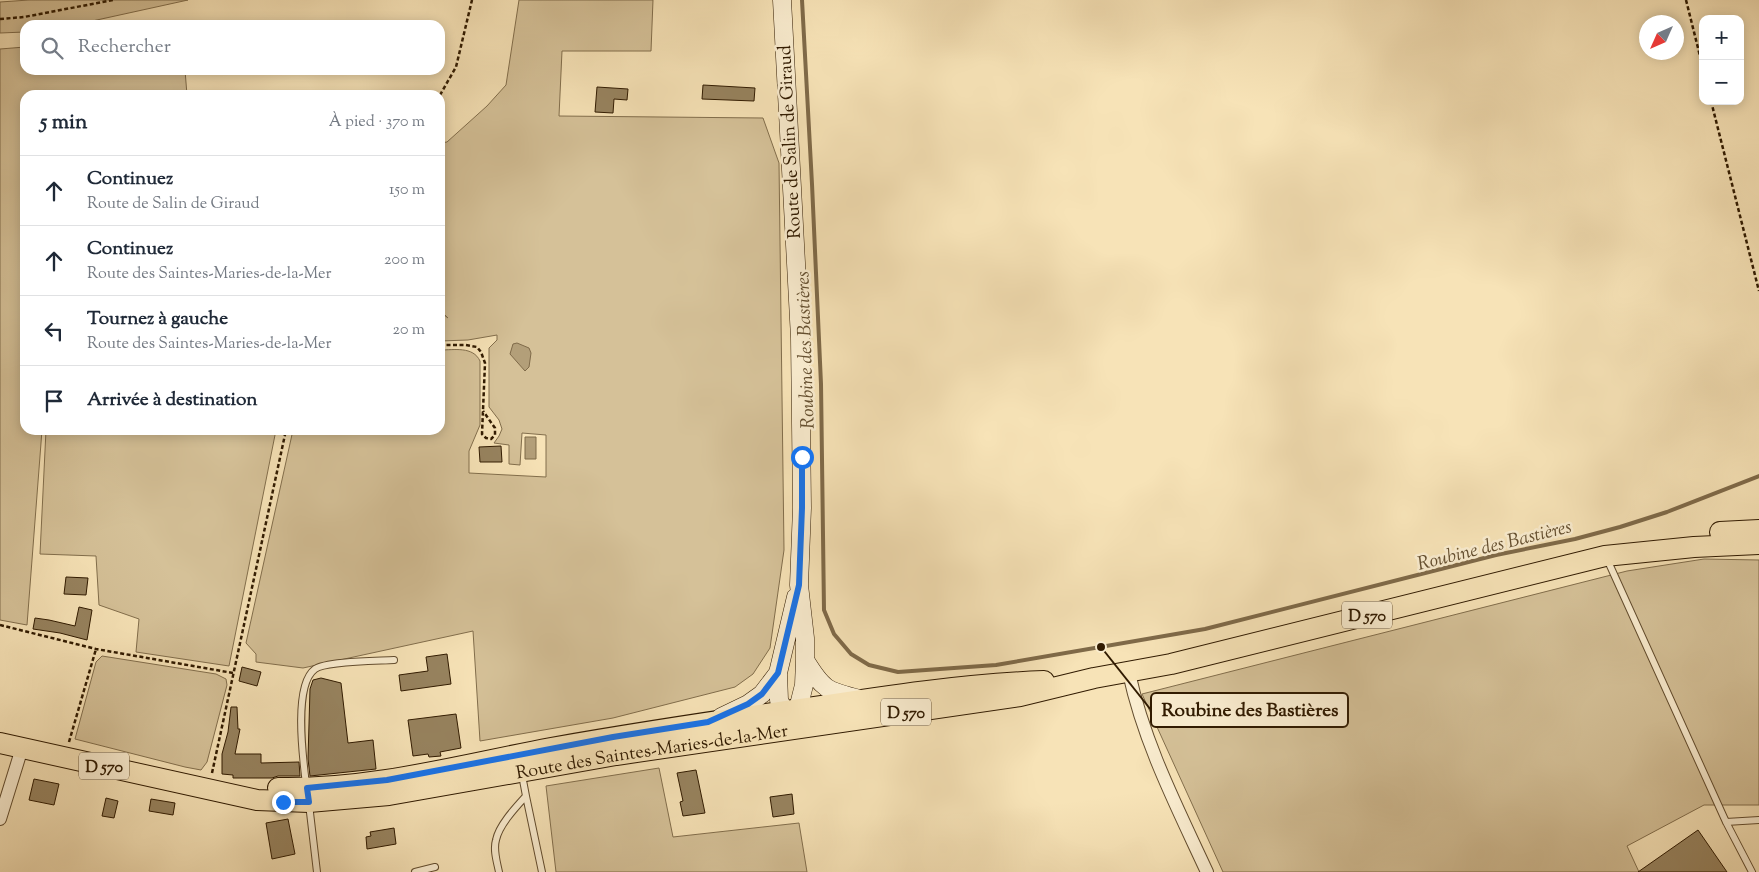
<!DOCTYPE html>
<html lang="fr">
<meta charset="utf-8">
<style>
:root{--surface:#fff;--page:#f6f6f7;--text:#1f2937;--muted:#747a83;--line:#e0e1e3}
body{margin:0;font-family:"Sorts Mill Goudy",serif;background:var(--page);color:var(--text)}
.controls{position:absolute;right:15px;top:15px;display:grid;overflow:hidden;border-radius:10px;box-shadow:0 2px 12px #0003}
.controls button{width:45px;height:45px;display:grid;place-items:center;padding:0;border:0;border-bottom:1px solid var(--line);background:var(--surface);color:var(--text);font:25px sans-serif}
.compass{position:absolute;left:1639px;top:15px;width:45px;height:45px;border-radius:50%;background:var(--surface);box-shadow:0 2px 12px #0003;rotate:225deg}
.stop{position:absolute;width:15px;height:15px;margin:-11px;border:4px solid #1a73e8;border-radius:50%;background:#fff}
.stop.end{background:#1a73e8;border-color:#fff;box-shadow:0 1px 5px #0008}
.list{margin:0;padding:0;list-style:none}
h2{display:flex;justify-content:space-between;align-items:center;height:65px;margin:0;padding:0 20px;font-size:21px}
h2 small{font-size:16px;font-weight:400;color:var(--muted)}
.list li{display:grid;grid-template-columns:32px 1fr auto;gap:15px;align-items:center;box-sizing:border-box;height:70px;padding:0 20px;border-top:1px solid var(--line)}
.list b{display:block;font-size:19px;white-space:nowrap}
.list p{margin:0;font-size:16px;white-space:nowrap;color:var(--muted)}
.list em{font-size:16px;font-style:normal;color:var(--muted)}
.icon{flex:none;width:28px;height:28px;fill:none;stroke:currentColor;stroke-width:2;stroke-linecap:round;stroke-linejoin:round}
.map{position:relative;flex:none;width:1759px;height:872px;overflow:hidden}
.search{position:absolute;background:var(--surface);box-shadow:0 2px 12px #0003;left:20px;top:20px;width:425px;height:55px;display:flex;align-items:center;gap:12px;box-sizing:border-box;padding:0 18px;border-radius:15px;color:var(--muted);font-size:19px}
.panel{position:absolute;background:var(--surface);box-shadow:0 2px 12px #0003;left:20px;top:90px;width:425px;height:345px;border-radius:15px}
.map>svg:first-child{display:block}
</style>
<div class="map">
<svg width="1759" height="872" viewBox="0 0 1759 872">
<rect width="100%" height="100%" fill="#f7e3b7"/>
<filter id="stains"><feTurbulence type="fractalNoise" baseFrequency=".004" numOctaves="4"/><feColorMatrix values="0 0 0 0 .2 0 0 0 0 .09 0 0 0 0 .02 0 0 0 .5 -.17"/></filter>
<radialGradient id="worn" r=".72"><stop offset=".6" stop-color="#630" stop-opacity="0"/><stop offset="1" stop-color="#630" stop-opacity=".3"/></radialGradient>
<path fill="#d5c198" stroke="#826e4c" d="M29,0H188L74,25H25V32L0,33V2Z
M519,0H653L651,51H562L559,116L763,118L779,163L784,550L770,648L753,674L735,687L613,718L480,741L473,631L303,668L256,662V654L246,643L293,430H440V350C454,350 473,346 480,361V425L469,451V473L546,477V435L522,433L520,465L509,464V445L494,443L499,436L502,429L499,420L489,407V348L497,340V335L468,340L440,341V312L448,318L440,310V143L447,142L487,106L506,85Z
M25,47V70H185L187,95H25V430H42L27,625L0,620V49Z
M46,430H276L229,666L136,652L139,619L99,605L96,556L40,554Z
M1704,559L1759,560V805H1704L1627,846L1639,872H1223L1142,694L1627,571Z
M102,656L216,674L226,679L227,685L207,762L201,770L185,767L75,739L96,662Z
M659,768L673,837L799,823L807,872H556L546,786Z"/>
<path fill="#b39f79" stroke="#7f6a49" d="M517,343L529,348L531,353L529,367L525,371L510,354L513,344Z
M525,437H536V459H525Z"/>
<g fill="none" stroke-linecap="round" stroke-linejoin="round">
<path stroke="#7f6a49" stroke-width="4" d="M802,0L812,184L821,384L824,610L834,634L851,654L869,665L898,672L996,665L1205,629L1496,555L1575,539L1620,527L1667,512L1759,476"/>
</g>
<path fill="#97835f" stroke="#301a00" d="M703,85L755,88L754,101L702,99Z
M597,87L628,89L627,100L614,99L613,113L595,112Z
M501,446L502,462H480L479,447Z
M66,577L88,578L86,595L64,594Z
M79,607L92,610L87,640L60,633L33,629L35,618L49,620L75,626Z
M447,654L451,684L401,691L399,675L428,671L426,657Z
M242,667L261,672L257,686L239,681Z
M321,678L341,683L348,743L373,740L376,769L310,776L308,759L310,689L313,680Z
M231,707H237L238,729H240L235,754H261V763L299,762L300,776H278L272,778H233V775L222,774V754L228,732Z
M456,714L461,748L440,752L441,756L429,757L428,754L413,756L408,720Z
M696,770L705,813L683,816L680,802L683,801L677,773Z
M34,779L59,784L54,805L29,800Z
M792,794L794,814L773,817L770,797Z
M106,798L118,801L114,818L102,816Z
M151,799L175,803L173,815L149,811Z
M288,819L295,854L272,859L266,823Z
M394,828L396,844L367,849L366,837L371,836L370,832Z
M1698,830L1727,872H1638Z"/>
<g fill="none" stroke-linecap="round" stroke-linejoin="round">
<defs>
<path id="lane" d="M1607,559L1726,822L1752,872
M306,784C303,759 293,685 315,669C326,661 378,661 394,660
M526,796L542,872
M309,804L317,872
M1726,822L1759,820
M415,872L435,867
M499,872C497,862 493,850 496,840C499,825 516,807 526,796L522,775"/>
<path id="street" d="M1129,673C1144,743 1177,807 1207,872
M0,819L22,748"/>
<path id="secondary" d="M782,0L800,338L802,508L799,585L805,638V660L804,685L795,721
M805,660C823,690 827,691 860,699
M778,673L779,700L790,724
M721,717L748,704L762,694L778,673L796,597"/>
<g id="primary">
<path d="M1720,532L1759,530"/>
<path id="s1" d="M0,743L257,800L309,802L389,795L616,755L1020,696L1094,678L1171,664L1605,556L1694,547L1759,544"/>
<path d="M278,788C371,790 461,765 551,748C636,733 722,720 808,708C886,696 965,684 1044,681"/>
</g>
</defs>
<use href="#lane" stroke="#624c2e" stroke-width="8"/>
<use href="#street" stroke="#624c2e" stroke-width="14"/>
<use href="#secondary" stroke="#301a00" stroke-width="19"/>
<use href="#primary" stroke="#301a00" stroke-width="22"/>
<path stroke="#301a00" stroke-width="2.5" stroke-dasharray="4 2.5" stroke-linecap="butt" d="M1686,0L1703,68
M0,19L24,17L113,0
M440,95L456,67L472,0
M1711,101L1759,291
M440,345H466L477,347L481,352L485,363L482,434L486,438L491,439L495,435V428L483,411
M0,625L96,649L233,673
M69,742L96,649
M212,773L286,430"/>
<use href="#lane" stroke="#faedd0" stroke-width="6"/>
<use href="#street" stroke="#faedd0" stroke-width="12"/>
<use href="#secondary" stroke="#faedd0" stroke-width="18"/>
<use href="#primary" stroke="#f7e3b7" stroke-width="20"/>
</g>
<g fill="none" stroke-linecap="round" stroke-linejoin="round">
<path stroke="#1a73e8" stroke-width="6" d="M283,802H309L307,788L387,780L613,737L708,722L748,704L762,694L778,673L799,585L802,508V457"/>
</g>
<g text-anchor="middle" stroke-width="5" stroke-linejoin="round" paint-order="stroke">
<g fill="#faedd0" stroke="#6d593e" stroke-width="1">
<rect x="1342" y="601.5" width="50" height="27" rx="4"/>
<rect x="881" y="698.5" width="50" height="27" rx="4"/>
<rect x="79" y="752.5" width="50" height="27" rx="4"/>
</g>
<g font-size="16" font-weight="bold" fill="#301a00">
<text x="1367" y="621">D 570</text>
<text x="906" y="718">D 570</text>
<text x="104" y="772">D 570</text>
</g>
<g font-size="18" fill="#301a00" stroke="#faedd0">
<text transform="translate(789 142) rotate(-93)" y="6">Route de Salin de Giraud</text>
<text dy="6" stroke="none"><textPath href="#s1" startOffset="662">Route des Saintes-Maries-de-la-Mer</textPath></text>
</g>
<g font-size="19" font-style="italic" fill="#644f30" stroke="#faedd0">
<text transform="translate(804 350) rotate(-92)" y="7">Roubine des Bastières</text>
<text transform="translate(1494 544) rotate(-14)" y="7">Roubine des Bastières</text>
</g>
</g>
<path fill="none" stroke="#301a00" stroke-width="2" d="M1101 647L1151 710"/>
<circle fill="#301a00" stroke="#faedd0" stroke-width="2" cx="1101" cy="647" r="5"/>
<rect fill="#faedd0" stroke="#301a00" stroke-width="2" x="1151" y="693" width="197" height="34" rx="5"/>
<g font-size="19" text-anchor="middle" font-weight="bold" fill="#301a00">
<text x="1250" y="716">Roubine des Bastières</text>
</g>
<rect width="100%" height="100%" filter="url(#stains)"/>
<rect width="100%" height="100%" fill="url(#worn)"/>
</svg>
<div class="controls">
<button>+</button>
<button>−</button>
</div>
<svg class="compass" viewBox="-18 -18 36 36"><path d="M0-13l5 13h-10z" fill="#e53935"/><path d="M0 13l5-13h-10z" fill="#747a83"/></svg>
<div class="stop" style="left:802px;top:457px"></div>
<div class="stop end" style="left:283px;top:802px"></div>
<div class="search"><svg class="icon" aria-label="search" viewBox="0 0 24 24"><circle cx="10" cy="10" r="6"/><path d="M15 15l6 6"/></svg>Rechercher</div>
<section class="panel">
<h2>5 min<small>À pied · 370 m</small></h2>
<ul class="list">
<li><svg class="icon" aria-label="ahead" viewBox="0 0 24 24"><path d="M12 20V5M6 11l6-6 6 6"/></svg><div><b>Continuez</b><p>Route de Salin de Giraud</p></div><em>150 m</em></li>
<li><svg class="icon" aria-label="ahead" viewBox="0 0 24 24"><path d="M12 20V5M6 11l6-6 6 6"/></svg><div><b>Continuez</b><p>Route des Saintes-Maries-de-la-Mer</p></div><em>200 m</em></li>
<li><svg class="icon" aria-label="left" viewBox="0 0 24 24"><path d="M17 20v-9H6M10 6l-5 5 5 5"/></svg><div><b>Tournez à gauche</b><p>Route des Saintes-Maries-de-la-Mer</p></div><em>20 m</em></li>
<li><svg class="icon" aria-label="arrive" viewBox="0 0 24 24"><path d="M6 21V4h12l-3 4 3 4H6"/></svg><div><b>Arrivée à destination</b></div></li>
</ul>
</section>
</div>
